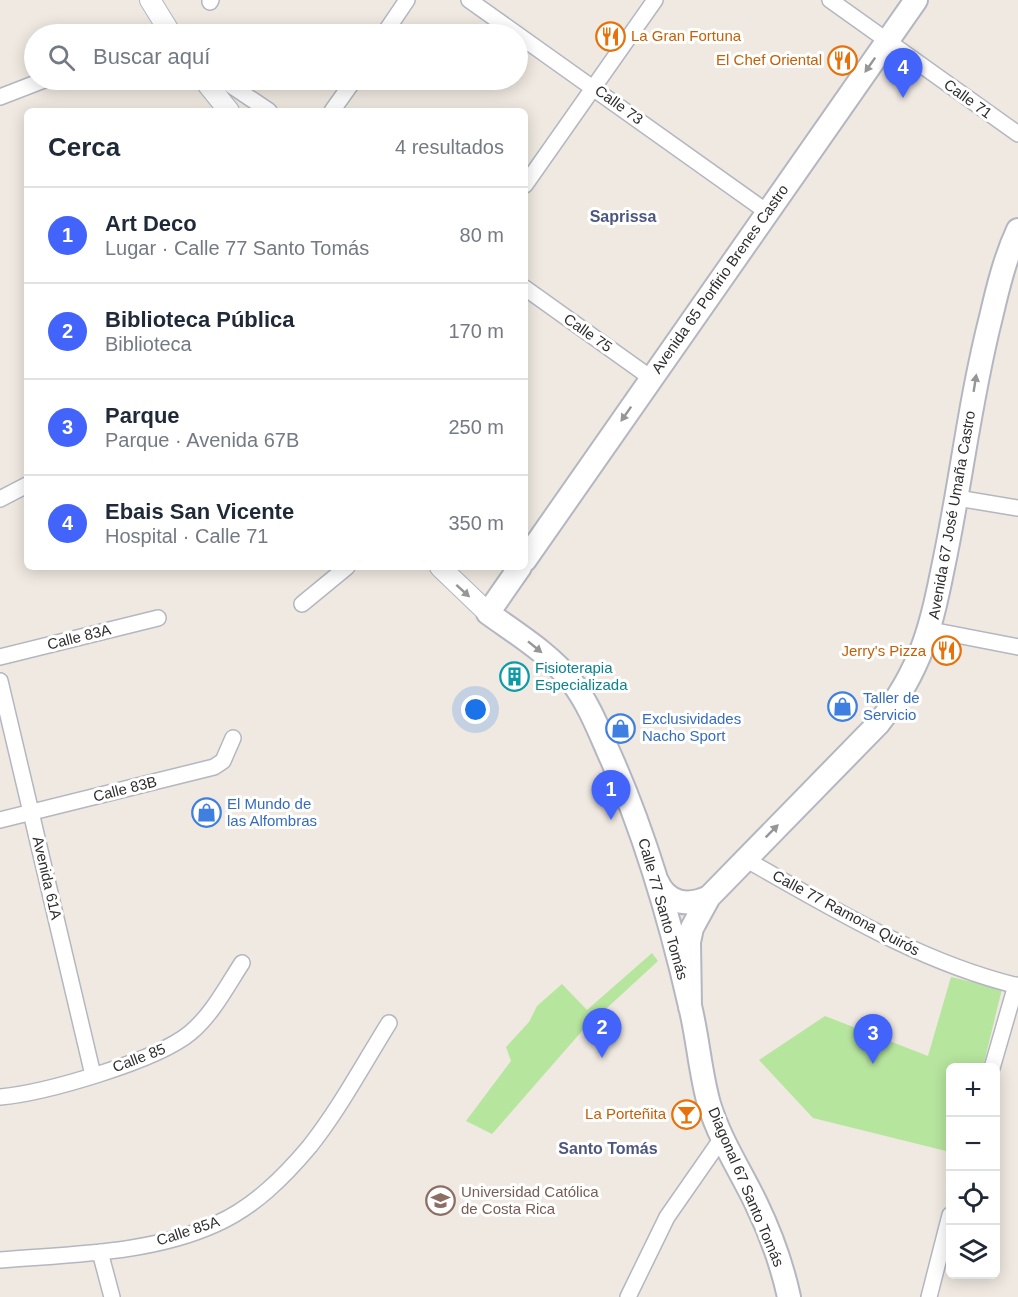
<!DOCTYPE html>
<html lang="es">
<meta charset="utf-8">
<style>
:root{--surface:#fff;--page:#f2f2f3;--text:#1f2937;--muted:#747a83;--line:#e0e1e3;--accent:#4264fb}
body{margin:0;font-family:Helvetica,sans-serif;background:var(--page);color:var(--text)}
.controls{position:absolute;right:18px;bottom:18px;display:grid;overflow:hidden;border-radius:9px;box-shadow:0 3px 15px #0003}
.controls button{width:54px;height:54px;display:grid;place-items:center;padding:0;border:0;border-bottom:2px solid var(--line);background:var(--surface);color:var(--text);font:30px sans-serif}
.you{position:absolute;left:476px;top:710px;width:21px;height:21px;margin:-15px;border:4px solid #fff;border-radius:50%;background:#1a73e8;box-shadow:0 0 0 9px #1a73e833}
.badge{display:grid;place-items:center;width:39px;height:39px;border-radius:50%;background:var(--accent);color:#fff;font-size:20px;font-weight:700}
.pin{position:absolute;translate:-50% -50px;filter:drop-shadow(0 2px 3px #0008)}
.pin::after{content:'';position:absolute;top:32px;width:21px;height:18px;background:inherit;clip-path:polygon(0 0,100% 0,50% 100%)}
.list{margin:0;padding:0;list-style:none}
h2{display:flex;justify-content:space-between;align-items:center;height:78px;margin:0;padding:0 24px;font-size:26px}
h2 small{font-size:20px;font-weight:400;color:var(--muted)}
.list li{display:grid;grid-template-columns:39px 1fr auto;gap:18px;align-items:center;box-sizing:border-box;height:96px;padding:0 24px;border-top:2px solid var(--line)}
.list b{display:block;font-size:22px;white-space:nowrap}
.list p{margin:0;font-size:20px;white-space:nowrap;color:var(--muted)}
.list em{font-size:20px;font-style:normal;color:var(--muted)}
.icon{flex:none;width:33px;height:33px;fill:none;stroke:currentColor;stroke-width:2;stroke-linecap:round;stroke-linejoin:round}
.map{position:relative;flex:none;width:1018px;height:1297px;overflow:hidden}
.search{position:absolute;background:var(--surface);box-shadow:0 3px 15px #0003;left:24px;top:24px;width:504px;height:66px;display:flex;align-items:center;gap:15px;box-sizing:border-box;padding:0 21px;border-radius:33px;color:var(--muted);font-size:22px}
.panel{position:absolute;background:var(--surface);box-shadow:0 3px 15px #0003;left:24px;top:108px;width:504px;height:462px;border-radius:9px}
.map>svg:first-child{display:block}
</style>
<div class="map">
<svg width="1018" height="1297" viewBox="0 0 1018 1297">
<rect width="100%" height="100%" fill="#efe9e1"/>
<path fill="#b6e59e" d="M652,953L658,961L582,1031L492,1134L466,1121L511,1061L506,1047L529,1022L537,1006L562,984L587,1010Z
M951,977L1002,989L983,1067L950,1068V1152L813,1118L759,1060L825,1016L928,1056Z"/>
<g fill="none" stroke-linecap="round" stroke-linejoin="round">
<defs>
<path id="minor" d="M469,0L767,212
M830,0L1018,134
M210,2L211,0
M384,34L407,0
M223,80L269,111
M0,97L44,80
M332,111L354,80
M525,185L655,0
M525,288L651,378
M957,498L1018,508
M0,499L27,485
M302,604L347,567
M931,630L1018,647
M0,657L158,618
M0,681L93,1075
M0,820L214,767L223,761L233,738
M745,859C832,908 919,962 1018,986
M992,1068L1016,985
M0,1097C45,1093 156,1061 190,1033C212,1015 227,986 242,963
M100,1252L112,1297
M0,1260C71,1254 150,1254 216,1224C254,1207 284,1177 310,1146C340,1108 364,1063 389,1023
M628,1297L667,1217L722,1138
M929,1297L950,1215"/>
<path id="tertiary" d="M150,0L171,34
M204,80L229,111
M440,567L488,613"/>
<path id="secondary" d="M525,560L916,0
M520,567L488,613C517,634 550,654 572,682C588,703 598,728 608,751C645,832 670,919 690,1006C698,1038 700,1072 709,1104C720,1140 740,1170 756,1203C770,1232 782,1265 789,1297
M657,881C667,904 688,907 709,897
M690,1007L689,942L692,928L709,897L878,724C924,667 932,622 946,553C962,474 971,395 991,317C998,287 1005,258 1018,230"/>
</defs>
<use href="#minor" stroke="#b4b7c1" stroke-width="18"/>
<use href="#tertiary" stroke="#b4b7c1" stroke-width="22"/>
<use href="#secondary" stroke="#b4b7c1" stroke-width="26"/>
<use href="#minor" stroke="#fff" stroke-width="15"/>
<use href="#tertiary" stroke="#fff" stroke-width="20"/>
<use href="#secondary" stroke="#fff" stroke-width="22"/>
</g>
<defs><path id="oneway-solid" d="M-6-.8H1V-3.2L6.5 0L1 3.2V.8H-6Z" transform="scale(1.5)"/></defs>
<g fill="#969696">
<use href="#oneway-solid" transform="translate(870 65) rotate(125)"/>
<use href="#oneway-solid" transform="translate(975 383) rotate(-81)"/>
<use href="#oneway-solid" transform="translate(626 414) rotate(125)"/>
<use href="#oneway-solid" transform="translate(463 591) rotate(42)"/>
<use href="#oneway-solid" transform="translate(535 647) rotate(39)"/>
<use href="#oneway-solid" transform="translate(772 831) rotate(-45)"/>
</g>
<defs>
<symbol id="restaurant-ring" viewBox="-11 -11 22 22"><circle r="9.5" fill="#fff" stroke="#e8710a" stroke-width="1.5"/><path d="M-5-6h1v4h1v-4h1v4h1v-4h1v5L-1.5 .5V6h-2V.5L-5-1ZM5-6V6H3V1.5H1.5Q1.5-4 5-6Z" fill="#e8710a"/></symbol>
<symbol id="building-ring" viewBox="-11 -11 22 22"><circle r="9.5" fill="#fff" stroke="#0f9aa8" stroke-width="1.5"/><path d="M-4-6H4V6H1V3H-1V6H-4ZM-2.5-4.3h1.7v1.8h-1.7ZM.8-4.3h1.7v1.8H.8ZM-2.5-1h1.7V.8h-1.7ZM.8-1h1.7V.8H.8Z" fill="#0f9aa8"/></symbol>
<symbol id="shop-ring" viewBox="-11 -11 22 22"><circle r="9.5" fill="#fff" stroke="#3f7fe0" stroke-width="1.5"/><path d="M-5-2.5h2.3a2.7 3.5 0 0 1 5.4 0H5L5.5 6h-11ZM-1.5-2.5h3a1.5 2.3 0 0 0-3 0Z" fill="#3f7fe0"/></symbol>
<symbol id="bar-ring" viewBox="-11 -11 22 22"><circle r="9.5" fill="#fff" stroke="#e8710a" stroke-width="1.5"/><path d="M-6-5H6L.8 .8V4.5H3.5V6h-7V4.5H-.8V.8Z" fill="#e8710a"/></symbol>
<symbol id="university-ring" viewBox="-11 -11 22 22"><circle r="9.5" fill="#fff" stroke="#8d6e63" stroke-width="1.5"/><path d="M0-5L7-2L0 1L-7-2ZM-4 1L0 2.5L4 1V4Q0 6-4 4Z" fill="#8d6e63"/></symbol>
</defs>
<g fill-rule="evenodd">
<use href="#restaurant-ring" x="594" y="20" width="33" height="33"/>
<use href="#restaurant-ring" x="826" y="44" width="33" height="33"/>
<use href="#restaurant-ring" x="930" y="634" width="33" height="33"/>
<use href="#building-ring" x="498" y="660" width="33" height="33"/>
<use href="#shop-ring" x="826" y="690" width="33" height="33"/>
<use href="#shop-ring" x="604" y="712" width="33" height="33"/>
<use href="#shop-ring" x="190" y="796" width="33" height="33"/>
<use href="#bar-ring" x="670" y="1098" width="33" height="33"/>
<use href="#university-ring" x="424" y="1184" width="33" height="33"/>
</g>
<g text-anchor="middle" stroke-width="6" stroke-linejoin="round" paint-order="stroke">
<g font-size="15" fill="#c56008" stroke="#fff" text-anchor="end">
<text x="631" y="41" text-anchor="start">La Gran Fortuna</text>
<text x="822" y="65">El Chef Oriental</text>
<text x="926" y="656">Jerry's Pizza</text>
<text x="666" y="1119">La Porteñita</text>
</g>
<g font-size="15" fill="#2e2e2e" stroke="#fff">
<text transform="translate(968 99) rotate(36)" y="5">Calle 71</text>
<text transform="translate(619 105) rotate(36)" y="5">Calle 73</text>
<text transform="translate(720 279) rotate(-55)" y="5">Avenida 65 Porfirio Brenes Castro</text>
<text transform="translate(588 333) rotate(35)" y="5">Calle 75</text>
<text transform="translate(952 515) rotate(-80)" y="5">Avenida 67 José Umaña Castro</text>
<text transform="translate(79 637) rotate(-14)" y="5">Calle 83A</text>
<text transform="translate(125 789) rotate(-14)" y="5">Calle 83B</text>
<text transform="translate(47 878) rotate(77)" y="5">Avenida 61A</text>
<text transform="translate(663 909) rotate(74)" y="5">Calle 77 Santo Tomás</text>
<text transform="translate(846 913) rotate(28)" y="5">Calle 77 Ramona Quirós</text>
<text transform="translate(139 1058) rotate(-21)" y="5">Calle 85</text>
<text transform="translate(746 1187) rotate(67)" y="5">Diagonal 67 Santo Tomás</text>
<text transform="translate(188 1231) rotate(-18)" y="5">Calle 85A</text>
</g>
<g font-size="15" fill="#0d838f" stroke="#fff" text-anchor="start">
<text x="535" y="673">Fisioterapia<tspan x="535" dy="17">Especializada</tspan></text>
</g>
<g font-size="15" fill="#366cbe" stroke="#fff" text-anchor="start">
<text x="863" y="703">Taller de<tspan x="863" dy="17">Servicio</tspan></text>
<text x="642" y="724">Exclusividades<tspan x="642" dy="17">Nacho Sport</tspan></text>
<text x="227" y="809">El Mundo de<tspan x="227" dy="17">las Alfombras</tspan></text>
</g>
<g font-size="15" fill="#785e54" stroke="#fff" text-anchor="start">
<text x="461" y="1197">Universidad Católica<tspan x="461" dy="17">de Costa Rica</tspan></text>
</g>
<g font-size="16" font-weight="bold" fill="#4d5680" stroke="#fff">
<text x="623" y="222">Saprissa</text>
<text x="608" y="1154">Santo Tomás</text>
</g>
</g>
</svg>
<div class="controls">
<button>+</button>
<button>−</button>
<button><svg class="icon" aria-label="locate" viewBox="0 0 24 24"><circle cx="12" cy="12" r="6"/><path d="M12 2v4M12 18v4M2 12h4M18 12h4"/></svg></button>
<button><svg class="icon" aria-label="layers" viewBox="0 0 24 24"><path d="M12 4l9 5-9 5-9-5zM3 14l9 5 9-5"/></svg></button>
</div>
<div class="you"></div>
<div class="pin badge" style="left:611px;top:820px">1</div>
<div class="pin badge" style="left:602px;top:1058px">2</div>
<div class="pin badge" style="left:873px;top:1064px">3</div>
<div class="pin badge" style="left:903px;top:98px">4</div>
<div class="search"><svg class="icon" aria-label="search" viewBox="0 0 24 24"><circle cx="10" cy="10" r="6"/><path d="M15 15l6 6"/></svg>Buscar aquí</div>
<section class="panel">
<h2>Cerca<small>4 resultados</small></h2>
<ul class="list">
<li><span class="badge">1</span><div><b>Art Deco</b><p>Lugar · Calle 77 Santo Tomás</p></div><em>80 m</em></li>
<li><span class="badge">2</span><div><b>Biblioteca Pública</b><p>Biblioteca</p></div><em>170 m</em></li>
<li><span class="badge">3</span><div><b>Parque</b><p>Parque · Avenida 67B</p></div><em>250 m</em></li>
<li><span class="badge">4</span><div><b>Ebais San Vicente</b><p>Hospital · Calle 71</p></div><em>350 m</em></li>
</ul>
</section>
</div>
